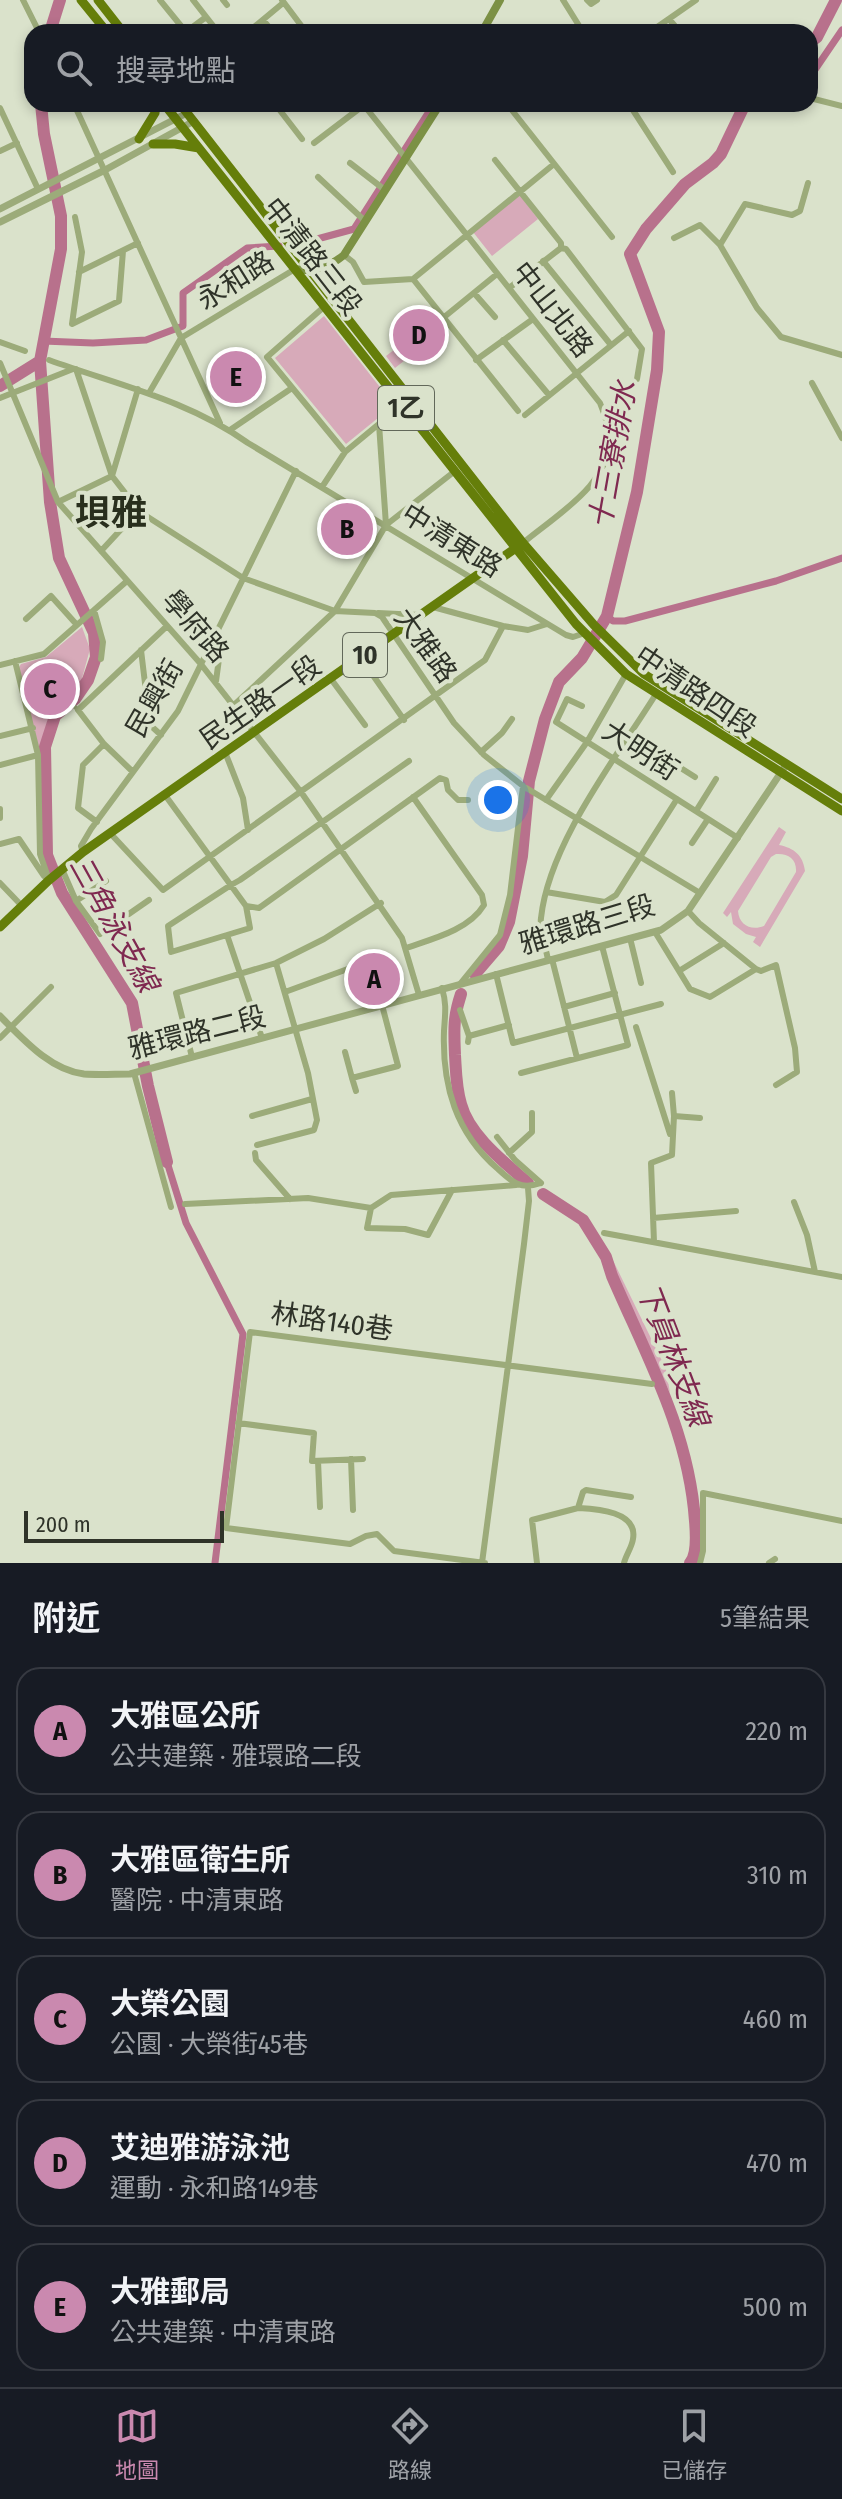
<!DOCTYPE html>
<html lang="zh-TW">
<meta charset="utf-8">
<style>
:root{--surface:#171b24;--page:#242831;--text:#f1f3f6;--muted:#9ea1a6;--line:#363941;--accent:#ca89af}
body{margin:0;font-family:"Fira Sans Condensed","Noto Sans TC",sans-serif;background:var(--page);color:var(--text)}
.scale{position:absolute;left:24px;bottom:20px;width:200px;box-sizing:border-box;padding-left:8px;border:4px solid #2f3329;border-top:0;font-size:22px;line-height:28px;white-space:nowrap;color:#2f3329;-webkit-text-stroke:6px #dae2cb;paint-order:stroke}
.you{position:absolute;left:498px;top:800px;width:28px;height:28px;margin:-20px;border:6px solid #fff;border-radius:50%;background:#1a73e8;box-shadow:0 0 0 12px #1a73e833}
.badge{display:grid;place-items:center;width:52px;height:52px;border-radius:50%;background:var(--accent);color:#111;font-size:26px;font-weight:700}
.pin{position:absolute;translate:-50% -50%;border:4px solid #fff;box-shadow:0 2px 8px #0006}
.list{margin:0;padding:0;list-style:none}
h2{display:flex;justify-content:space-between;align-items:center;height:104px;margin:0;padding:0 32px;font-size:34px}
h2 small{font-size:26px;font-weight:400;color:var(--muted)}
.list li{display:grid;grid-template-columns:52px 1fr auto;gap:24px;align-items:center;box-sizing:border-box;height:128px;margin:0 16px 16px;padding:0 16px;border:2px solid var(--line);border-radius:24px}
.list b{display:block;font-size:30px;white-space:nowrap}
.list p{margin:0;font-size:26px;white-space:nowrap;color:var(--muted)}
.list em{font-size:26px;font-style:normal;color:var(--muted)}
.icon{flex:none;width:44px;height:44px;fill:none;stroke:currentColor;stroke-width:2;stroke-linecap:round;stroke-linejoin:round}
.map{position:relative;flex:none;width:842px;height:1563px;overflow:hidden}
.search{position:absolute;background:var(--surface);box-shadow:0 4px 12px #0003;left:24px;right:24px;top:24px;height:88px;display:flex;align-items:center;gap:20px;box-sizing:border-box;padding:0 28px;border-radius:24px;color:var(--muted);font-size:30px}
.sheet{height:824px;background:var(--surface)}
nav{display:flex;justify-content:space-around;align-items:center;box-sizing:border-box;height:112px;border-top:2px solid var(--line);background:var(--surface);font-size:22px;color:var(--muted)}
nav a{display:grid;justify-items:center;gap:4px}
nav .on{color:var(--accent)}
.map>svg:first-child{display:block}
</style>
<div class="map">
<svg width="842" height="1563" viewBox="0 0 842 1563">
<rect width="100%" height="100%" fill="#dae2cb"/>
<path fill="#d7aab9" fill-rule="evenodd" d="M520,195L538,219L492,256L473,232Z
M425,305L449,337L420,360L414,353L395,368L386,356L399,346L390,333Z
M324,316L394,405L346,444L275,358Z
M82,627L90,649L81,682L71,697L48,719L39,754L18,669L21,664L46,657Z
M779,827L786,832L779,845C794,848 803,855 805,871L760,947L753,942L756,937L746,934L733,924L731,912L727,917L723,913ZM776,854C788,853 797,859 796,872L764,926C751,931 739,925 738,911L771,857Z
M606,1246L666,1369L670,1393L623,1295Z"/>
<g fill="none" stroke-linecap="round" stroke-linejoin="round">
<path stroke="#b8718c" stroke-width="7" d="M810,77L842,30
M295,245L354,229L434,104
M43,341L93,343L146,340L183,326V293L247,248L279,246
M607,616L613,621H625L776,581L842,558
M167,1162L186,1223L243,1334L215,1563"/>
<path stroke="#b8718c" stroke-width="12" d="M50,32L60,0
M810,42L817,37L836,0
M41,104L44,134L61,216V249L40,361L50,502L59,558L94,633L96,657L88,680L75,699L55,716L45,747L47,855L62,893L132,1003L148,1086L167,1162
M0,386L40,361
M475,974L499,946L509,922L522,856L529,781L545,719L559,682L582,658L607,616L637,492L657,370L659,332L630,254L646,229L685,184L713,163L721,154L745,104
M461,994C453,1018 454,1030 455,1055C456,1071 456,1088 461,1104C469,1135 504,1162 528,1183
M543,1194L583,1220L606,1257L612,1276C647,1357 689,1432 695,1521C696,1533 698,1554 690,1563"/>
<path stroke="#9cab7a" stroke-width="4" d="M67,699L78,710"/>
<path stroke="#9cab7a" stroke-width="6" d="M23,0L39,32
M160,0L186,32
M193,0L218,32
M223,0L227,5
M282,0L306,32
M563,0L583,32
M587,0L591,4L597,0
M669,19L680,32
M263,20L273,32
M391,28L395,32
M186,32L206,17
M248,32L283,3
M650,32L696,0
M810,98L842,106
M74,104L220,423
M275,104L302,139
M331,104L333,106
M363,104L600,403C604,413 608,423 609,433C614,483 556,515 523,543
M629,104L673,172
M0,108L38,189
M511,109L612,237
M314,143L364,105
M0,151L17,143
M495,160L561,243V248
M350,163L385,190
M318,177L365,221
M75,217L82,252L72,324L119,301L123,251
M674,238L700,225L720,245L757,308L781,337L842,355
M720,245L745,204L792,215L800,211L808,183
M561,248L566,249L642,349L637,379
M344,255L353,262L364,282L413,279
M543,261L611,345
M79,272L138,243
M413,279L554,164
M413,279L518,411
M509,288L561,248
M474,293L495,317
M325,306L267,357L345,452
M443,318L497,274
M503,340L549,395
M0,342L25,351
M49,360C118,385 188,400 248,443L566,635L573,637L585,633
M476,360L533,319
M0,363L58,502L200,663L301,792L402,938L419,995
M76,369L112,476L140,512L243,578L335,611L375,613L382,617L454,723L484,755L523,786L700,893
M812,383L842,438
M149,393L181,338L295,269
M0,398L73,369
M525,415L629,331
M379,424L386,525
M230,430L292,388
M322,487L345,452L403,404
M58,502L112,476L138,389
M101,551L139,510
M433,607L503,626L528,630L547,624
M94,610L103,642L101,659
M378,613L419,615
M26,619L51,596L77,625
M214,636L221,644L216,681
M141,650L150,725L161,735
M361,658L404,720
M15,661L38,755L40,854L49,880
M0,665L44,654L127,581
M331,679L365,725
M234,705L335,611L386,525L455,471
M582,706L567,699L556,722L738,838
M0,736L33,728
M630,736L695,777
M225,752L243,798L248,830
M481,752L502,733L512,719
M0,765L38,755
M133,772L104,744L78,710L167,626
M165,795L246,906L250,928L171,952L168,926L231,885L240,880L409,761
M546,800L587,742L626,674
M0,809V818
M696,811L716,779
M97,822L78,808L83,765L104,744
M110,833L163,890L485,660L503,626
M692,843L708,819
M0,844L19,839L44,876
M83,852L81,846L91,829L178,711L296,471
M62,869L76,901L100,934L149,900
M0,883L22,906
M546,892L605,902L616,895L677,799
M76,901L106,881
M246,906L259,908L440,778L446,780L448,790L458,800H468
M688,911L699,923L756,969L761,971L776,965L795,1048L797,1072L776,1085
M655,932L690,989L710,997L756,969
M227,935L262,1038
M630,938L641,983
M406,948C432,939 469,930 484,905L482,895L413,797
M552,959L577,1058
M548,960C546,947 539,931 541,918C549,843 616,758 656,694
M679,971L724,943
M496,974L513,1043L661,1004
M461,983L500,935L510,895L523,786
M442,988C447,1005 445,1014 444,1031C442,1086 456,1133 498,1169C513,1183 521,1190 541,1183
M285,992L364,963
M564,1007L615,993
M460,1010L469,1036L468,1042
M636,1027L670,1134
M469,1036L509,1025
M0,1038L51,987
M345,1052L352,1078L398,1066L382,1005
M192,1057L176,993L276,963L324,939L381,903
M134,1073L171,1207
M521,1073L628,1045L602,946
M352,1078L356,1091
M252,1116L312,1099
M674,1116L700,1118
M497,1137L515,1160L541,1183
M257,1145L314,1130L317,1120L308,1073L276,963
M255,1153L256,1160L290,1199
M509,1153L532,1132V1113
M794,1202L807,1235L815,1272
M185,1204L308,1198L371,1208L391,1195L516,1185
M371,1208L367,1228L405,1229L428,1235L452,1190
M653,1218L736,1211
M604,1233L842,1277
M654,1242L651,1163L672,1155L674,1116L672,1093
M238,1423L314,1433L312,1461L363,1459
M351,1459L353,1510
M318,1461L320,1507
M578,1508C596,1509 638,1511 633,1539C632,1547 626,1555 624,1563
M482,1563L524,1244L529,1201L528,1188
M485,1563L394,1551L377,1534L366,1536L350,1544L226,1528L250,1332L652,1384
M537,1563L532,1520L578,1508L583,1492L586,1490L631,1497
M700,1563L703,1551V1493L842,1521
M769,1563L775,1559"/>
<path stroke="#9cab7a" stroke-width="7" d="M0,209L187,113
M0,222L105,170L194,121
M0,1016C23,1039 50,1070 84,1074C99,1075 115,1074 130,1074L661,930L688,911L786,765"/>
<path stroke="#7c9145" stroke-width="8" d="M482,32L500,0
M295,269C314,272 328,268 344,255L440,104"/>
<path stroke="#657e0a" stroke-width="9" d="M81,0L107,32
M98,0L123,32
M164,104L576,624L626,674L842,811
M180,104L523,543L594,625L644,674L842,799
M139,139L155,113L156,104
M153,144H175L199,148
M0,927L48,881L83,852L520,545"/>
</g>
<g text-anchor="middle" stroke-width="8" stroke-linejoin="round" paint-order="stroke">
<g fill="#dae2cb" stroke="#62685a" stroke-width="2">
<rect x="378" y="386" width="56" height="44" rx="6"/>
<rect x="343" y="633" width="44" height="44" rx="6"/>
</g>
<g font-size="26" font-weight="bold" fill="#2f3329">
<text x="406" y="417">1乙</text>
<text x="365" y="664">10</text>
</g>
<g font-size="28" fill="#2f3329" stroke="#dae2cb">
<text transform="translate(313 256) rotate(52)" y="10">中清路三段</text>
<text transform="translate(235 280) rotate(-32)" y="10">永和路</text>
<text transform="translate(553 309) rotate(52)" y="10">中山北路</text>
<text transform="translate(452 540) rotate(32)" y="10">中清東路</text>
<text transform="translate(196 626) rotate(49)" y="10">學府路</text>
<text transform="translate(426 645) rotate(54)" y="10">大雅路</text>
<text transform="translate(696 691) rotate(34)" y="10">中清路四段</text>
<text transform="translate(154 698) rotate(-60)" y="10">民興街</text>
<text transform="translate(260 702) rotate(-35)" y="10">民生路一段</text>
<text transform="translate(641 750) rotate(33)" y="10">大明街</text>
<text transform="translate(587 924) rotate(-17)" y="10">雅環路三段</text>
<text transform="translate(197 1032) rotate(-14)" y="10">雅環路二段</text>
<text transform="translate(332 1321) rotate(8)" y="10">林路140巷</text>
</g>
<g font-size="30" font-style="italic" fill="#7f2950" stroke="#dae2cb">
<text transform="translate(613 455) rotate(-80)" y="10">十三寮排水</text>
<text transform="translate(114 924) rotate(61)" y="10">三角泳支線</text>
<text transform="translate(673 1355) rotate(69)" y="10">下員林支線</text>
</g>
<g font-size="36" font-weight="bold" fill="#292f1d" stroke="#dae2cb">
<text x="111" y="525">垻雅</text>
</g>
</g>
</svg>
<div class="scale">200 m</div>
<div class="you"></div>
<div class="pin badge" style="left:374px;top:979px">A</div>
<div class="pin badge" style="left:347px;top:529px">B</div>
<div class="pin badge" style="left:50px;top:689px">C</div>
<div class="pin badge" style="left:419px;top:335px">D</div>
<div class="pin badge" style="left:236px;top:377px">E</div>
<div class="search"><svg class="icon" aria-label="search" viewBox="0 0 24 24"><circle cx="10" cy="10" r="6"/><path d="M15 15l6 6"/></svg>搜尋地點</div>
</div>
<section class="sheet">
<h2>附近<small>5筆結果</small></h2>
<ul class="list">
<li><span class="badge">A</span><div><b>大雅區公所</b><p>公共建築 · 雅環路二段</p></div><em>220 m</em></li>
<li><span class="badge">B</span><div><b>大雅區衛生所</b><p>醫院 · 中清東路</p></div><em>310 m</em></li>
<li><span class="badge">C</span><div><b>大榮公園</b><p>公園 · 大榮街45巷</p></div><em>460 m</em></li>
<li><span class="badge">D</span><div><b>艾迪雅游泳池</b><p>運動 · 永和路149巷</p></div><em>470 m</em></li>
<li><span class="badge">E</span><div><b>大雅郵局</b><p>公共建築 · 中清東路</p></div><em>500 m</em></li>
</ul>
</section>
<nav>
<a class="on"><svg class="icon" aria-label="map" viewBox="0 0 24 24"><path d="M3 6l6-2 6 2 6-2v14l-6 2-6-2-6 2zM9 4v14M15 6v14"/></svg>地圖</a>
<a><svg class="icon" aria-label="directions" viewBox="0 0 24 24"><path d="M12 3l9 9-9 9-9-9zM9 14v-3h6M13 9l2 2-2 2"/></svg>路線</a>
<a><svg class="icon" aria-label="saved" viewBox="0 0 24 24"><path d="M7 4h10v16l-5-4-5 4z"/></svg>已儲存</a>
</nav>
